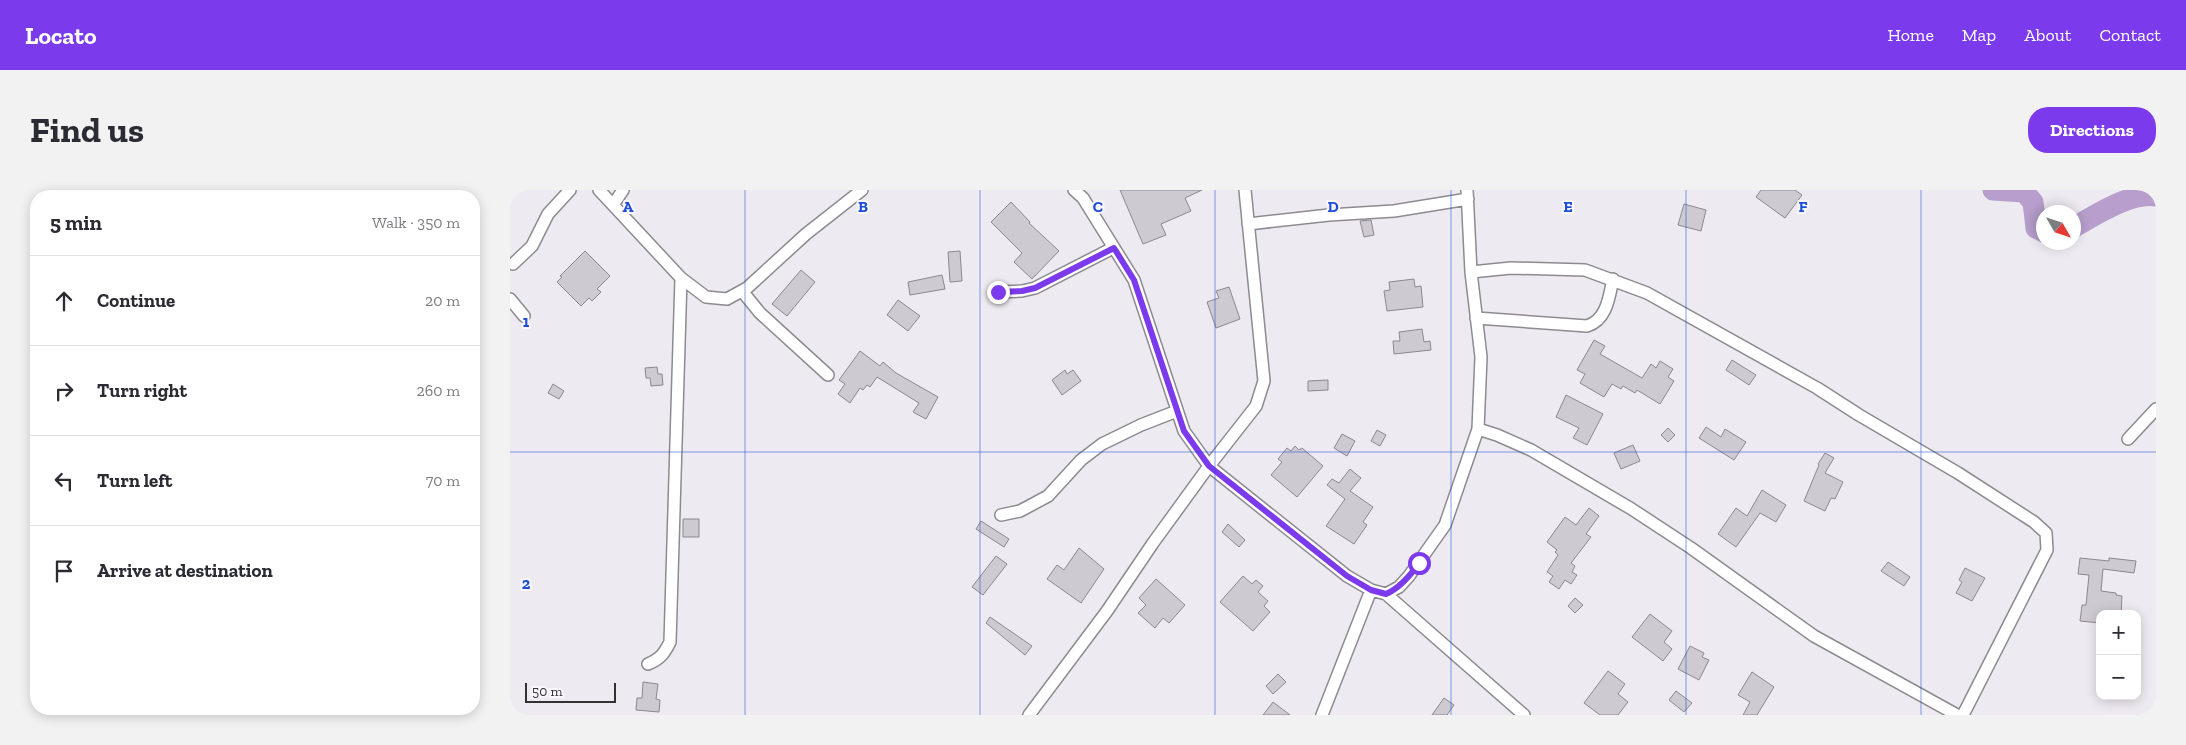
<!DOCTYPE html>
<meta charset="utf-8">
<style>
:root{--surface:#fff;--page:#f2f2f3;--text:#2b2b33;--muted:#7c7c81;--line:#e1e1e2;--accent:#7c3aed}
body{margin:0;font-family:"Zilla Slab",serif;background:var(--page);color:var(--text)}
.controls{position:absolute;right:15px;bottom:15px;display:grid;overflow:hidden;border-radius:10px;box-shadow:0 2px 12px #0003}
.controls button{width:45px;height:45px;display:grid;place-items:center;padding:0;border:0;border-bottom:1px solid var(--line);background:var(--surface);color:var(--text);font:25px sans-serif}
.compass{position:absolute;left:1526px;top:15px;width:45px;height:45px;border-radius:50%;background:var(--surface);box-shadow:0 2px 12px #0003;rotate:129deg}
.scale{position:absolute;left:15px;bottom:12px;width:91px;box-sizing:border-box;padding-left:5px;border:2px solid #333134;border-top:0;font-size:14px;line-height:18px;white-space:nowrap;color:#333134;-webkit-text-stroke:4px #fbf7ff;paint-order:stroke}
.stop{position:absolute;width:15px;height:15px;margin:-11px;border:4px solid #7c3aed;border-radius:50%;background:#fff}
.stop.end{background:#7c3aed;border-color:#fff;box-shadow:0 1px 5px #0008}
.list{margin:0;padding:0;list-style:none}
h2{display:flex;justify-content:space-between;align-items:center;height:65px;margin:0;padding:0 20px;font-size:21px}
h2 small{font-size:16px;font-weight:400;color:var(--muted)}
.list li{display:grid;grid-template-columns:32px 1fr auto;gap:15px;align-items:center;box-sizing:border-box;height:90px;padding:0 20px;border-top:1px solid var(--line)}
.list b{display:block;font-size:19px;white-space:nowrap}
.list em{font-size:16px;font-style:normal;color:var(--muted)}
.icon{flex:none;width:28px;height:28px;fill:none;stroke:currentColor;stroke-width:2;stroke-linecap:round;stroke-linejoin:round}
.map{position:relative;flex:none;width:1646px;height:525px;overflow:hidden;border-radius:20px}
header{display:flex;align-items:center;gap:30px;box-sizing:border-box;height:70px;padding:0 25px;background:var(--accent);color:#fff}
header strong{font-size:24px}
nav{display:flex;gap:28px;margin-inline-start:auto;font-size:18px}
.intro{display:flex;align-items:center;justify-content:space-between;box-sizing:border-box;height:120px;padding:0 30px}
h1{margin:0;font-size:35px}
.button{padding:12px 22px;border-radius:20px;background:var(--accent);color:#fff;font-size:18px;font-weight:700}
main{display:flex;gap:30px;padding:0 30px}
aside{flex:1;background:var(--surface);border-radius:20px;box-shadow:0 2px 12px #0003}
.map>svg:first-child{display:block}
</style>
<header>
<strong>Locato</strong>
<nav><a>Home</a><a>Map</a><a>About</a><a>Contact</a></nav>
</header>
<div class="intro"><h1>Find us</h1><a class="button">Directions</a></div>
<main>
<aside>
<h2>5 min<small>Walk · 350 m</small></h2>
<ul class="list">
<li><svg class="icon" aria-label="ahead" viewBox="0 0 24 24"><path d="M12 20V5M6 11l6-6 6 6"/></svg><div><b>Continue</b></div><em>20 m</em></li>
<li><svg class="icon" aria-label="right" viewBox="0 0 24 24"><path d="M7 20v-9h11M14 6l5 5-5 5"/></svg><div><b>Turn right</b></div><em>260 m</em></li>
<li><svg class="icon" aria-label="left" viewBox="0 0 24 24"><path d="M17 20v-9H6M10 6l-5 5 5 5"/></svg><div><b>Turn left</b></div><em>70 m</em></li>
<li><svg class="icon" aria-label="arrive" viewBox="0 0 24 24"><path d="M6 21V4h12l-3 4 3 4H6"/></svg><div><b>Arrive at destination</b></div></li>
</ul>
</aside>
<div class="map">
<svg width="1646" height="525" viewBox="0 0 1646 525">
<rect width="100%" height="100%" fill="#eeeaf1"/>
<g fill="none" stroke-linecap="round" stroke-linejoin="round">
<path stroke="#b79ecc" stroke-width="21" d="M1483,0L1514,2L1523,12L1526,38L1534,42
M1564,37C1586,25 1620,2 1646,6"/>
</g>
<path fill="#cecad1" stroke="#8c888f" d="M610,0H692L675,8L681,21L651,34L656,45L633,54Z
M1251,0H1285L1292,5L1275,28L1246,7Z
M501,12L520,32L519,33L549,61L522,89L504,72L512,63L481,32Z
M1174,14L1196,20L1191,41L1168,35Z
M861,30L864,45L854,47L850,31Z
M75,61L100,86L87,99L91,102L82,111L79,108L71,116L47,92L52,87L50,86Z
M450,61L452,91L440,92L438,62Z
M291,80L305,92L277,126L262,114Z
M432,85L435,99L400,105L398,92Z
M904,89L905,97L911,96L913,117L877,121L874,101L880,100L879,92Z
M719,97L730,129L706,138L697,112L709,108L706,101Z
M388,110L410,126L398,141L377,125Z
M912,139L914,152L920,151L921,160L884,164L883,151H890L889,142Z
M1084,150L1095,156L1090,164L1132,188L1141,174L1146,178L1150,171L1163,179L1158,187L1164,191L1150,214L1127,200L1125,203L1113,196L1111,199L1102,194L1094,207L1070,193L1075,184L1067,180Z
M350,161L370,176L373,172L386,183L428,207L416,229L403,222L409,213L367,187L360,197L357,195L353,200L350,198L340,213L328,204L335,194L329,190Z
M1222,170L1246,185L1239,195L1216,180Z
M147,177L148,184H152L153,195L141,196L140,188H136L135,178Z
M555,180L557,184L563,180L571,191L552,205L542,190Z
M818,190V200L798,201V191Z
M43,194L54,201L49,209L38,203Z
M1056,205L1093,224L1077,255L1063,248L1069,238L1046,227Z
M1196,237L1211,247L1215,239L1236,252L1224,270L1189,248Z
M1158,238L1165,245L1158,252L1151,245Z
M867,240L876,245L870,256L861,251Z
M832,244L845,251L837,266L824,258Z
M1123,255L1130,271L1111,279L1104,263Z
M785,256L789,260L792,258L813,276L787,307L761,285L772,272L768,269L777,258L781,261Z
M1315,263L1324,268L1315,283L1333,292L1325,309L1321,308L1315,321L1294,311L1309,275L1308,274Z
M840,279L851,288L840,301L863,317L853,332L857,335L844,354L816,336L835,309L817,295L822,289L829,293Z
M1252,300L1276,315L1266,332L1250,323L1226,357L1208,344L1226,318L1237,326Z
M1079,318L1089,326L1076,344L1081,347L1061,373L1065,376L1062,382L1067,385L1061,394L1055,390L1049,399L1039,392L1043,386L1037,382L1048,365L1045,362L1047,360L1037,352L1055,327L1066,335Z
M173,329H189V347H173Z
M471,331L499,349L494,357L466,339Z
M718,334L735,350L729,357L712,342Z
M569,358L594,379L571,413L537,389L547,375L554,380Z
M486,366L497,374L473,405L462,397Z
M1570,368L1599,371V368L1626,371L1624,383L1593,379L1591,401L1606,403V405L1612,406L1611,424H1590V433L1570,431L1572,415H1576L1579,385L1568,384Z
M1378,372L1400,387L1394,396L1371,381Z
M1455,378L1475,388L1462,411L1446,403L1452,392L1449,390Z
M733,386L742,394L746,390L753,396L748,402L758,411L754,416L760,422L743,441L710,412Z
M646,389L675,415L659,433L653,428L645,438L628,423L636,415L629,408Z
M1065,408L1073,415L1065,423L1058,416Z
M1140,424L1162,441L1154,452L1162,459L1153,471L1122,447Z
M480,427L522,456L515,465L476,433Z
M1180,456L1194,463L1192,467L1199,470L1189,490L1168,479Z
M1098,481L1115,494L1108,504L1118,512L1108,525H1090L1074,513Z
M1242,482L1264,497L1247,525H1233L1240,512L1228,505Z
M768,484L776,492L763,504L756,496Z
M133,492L148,494L146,509L150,510L149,522L126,520L127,508H132Z
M1166,501L1182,513L1174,522L1159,510Z
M934,508L944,515L937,525H922Z
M763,512L780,525H753Z"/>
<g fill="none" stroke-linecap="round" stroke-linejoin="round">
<defs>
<path id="minor" d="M89,0L171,88L196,107L217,109L237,98L296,44L352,0
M564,0L573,8L624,90L674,241L699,276L837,386L861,400L876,404L889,397L899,386L935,335L968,239L971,167L961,82L957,0
M103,15L113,0
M738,34L819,25L884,21L958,9
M3,74L22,56L38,24L60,0
M961,82L1001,78L1075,80L1137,103L1307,198L1349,225L1448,283L1524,332L1536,343L1537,360L1453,525
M232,101L250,123L318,185
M488,102L512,101L525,98L603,58
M0,109L14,126
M966,128L1077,136C1097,130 1099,107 1103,89
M968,239L987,245L1021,260L1120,318L1181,358L1304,446L1447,525
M1618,249L1646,219
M491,325L510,321L538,306L571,270L592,254L631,235L667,221
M876,404L1014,525
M138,474C150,469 154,464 160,452L171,88
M519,525L597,421L643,353L699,276L746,216L754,191L735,0
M812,525L861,400"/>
</defs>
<use href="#minor" stroke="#8d8a90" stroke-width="14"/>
<use href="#minor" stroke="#fff" stroke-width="11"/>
</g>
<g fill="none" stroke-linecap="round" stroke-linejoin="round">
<path stroke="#7c3aed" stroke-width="6" d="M488,102L512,101L525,98L604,58L624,90L674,241L699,276L837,386L861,400L876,404C890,398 900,386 909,373"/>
</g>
<path fill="none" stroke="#1d4ed8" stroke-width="1" stroke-opacity="0.55" d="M235,0V525M470,0V525M705,0V525M941,0V525M1176,0V525M1411,0V525M0,262H1646"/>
<g font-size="16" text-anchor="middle" font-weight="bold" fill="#1d4ed8" stroke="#fbf7ff" stroke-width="4" stroke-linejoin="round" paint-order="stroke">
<text x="118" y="22">A</text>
<text x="353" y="22">B</text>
<text x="588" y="22">C</text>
<text x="823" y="22">D</text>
<text x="1058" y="22">E</text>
<text x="1293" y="22">F</text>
<text x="16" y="137">1</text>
<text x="16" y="399">2</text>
</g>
</svg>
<div class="controls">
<button>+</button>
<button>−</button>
</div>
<svg class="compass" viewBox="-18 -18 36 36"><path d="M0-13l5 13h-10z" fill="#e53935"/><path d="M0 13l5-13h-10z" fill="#7c7c81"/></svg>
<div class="scale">50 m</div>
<div class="stop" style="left:909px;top:373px"></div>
<div class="stop end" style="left:488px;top:102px"></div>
</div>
</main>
